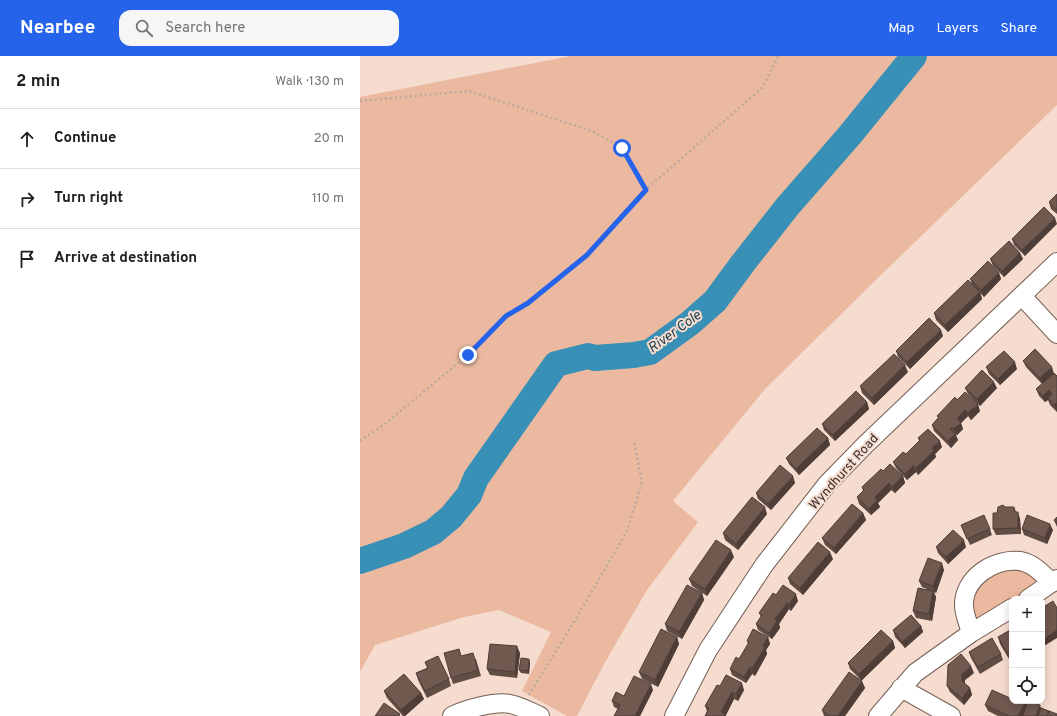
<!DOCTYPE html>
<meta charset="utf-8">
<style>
:root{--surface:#fff;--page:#f6f6f6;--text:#202124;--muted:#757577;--line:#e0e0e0;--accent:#2563eb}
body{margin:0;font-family:Overpass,sans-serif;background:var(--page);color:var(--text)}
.controls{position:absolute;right:12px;bottom:12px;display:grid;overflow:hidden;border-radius:8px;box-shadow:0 2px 10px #0003}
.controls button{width:36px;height:36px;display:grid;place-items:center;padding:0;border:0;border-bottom:1px solid var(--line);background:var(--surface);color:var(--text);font:20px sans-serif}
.stop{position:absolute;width:12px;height:12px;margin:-9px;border:3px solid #2563eb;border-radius:50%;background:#fff}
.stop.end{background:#2563eb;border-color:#fff;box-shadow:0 1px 4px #0008}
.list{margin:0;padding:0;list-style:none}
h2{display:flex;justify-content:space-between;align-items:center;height:52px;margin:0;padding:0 16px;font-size:17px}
h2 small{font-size:13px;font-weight:400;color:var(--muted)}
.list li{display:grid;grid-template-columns:26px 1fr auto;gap:12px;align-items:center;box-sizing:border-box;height:60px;padding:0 16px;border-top:1px solid var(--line)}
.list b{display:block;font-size:15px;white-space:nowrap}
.list em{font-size:13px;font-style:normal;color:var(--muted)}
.icon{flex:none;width:22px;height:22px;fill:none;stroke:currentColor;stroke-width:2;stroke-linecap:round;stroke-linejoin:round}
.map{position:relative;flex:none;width:697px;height:660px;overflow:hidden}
header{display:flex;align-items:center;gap:24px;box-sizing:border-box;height:56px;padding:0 20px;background:var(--accent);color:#fff}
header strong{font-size:19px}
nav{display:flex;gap:22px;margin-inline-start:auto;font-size:14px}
.search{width:280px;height:36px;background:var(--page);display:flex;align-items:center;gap:10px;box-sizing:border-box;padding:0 14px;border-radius:12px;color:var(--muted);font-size:15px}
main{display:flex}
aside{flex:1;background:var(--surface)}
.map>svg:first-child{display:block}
</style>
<header>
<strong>Nearbee</strong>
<div class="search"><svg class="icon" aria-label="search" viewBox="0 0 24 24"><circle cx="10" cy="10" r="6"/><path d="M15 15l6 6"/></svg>Search here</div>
<nav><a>Map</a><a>Layers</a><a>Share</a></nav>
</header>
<main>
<aside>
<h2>2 min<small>Walk · 130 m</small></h2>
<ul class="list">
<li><svg class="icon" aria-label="ahead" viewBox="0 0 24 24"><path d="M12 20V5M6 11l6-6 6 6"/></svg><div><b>Continue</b></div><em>20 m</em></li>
<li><svg class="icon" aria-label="right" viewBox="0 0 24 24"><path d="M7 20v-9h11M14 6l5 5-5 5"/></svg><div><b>Turn right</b></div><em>110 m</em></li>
<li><svg class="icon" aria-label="arrive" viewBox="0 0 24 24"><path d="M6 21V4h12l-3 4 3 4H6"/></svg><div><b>Arrive at destination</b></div></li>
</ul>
</aside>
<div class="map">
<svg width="697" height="660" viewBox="0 0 697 660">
<rect width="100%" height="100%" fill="#f6dbcf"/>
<path fill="#ebb8a0" d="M211,0H697V49L526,214L405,333L313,445L338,466L287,534L244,608L217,660H207L162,635L191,576L139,554L104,561L15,589L0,616V41Z
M642,510L668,515L682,528L659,543H652V547L617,568L611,547L613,535Z"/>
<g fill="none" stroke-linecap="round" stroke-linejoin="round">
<path stroke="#3990b7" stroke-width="26" d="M0,505L44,490L73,476L91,461L109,439L116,422L196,308L228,300L235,302L274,299L290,296L330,267L355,245L383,207L427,151L489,80L554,0"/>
<defs>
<path id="minor" d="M662,240L697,278
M668,543L697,523
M611,577C609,569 604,558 604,550C603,522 634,502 660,505C673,507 683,518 692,527
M541,632L591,660
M92,660C105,653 136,645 150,648C161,650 171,656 180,660
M314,660L348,594L404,509L467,428L506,388L697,206
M518,660L555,617L611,577L652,552"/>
</defs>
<use href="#minor" stroke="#755f54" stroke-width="20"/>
<path stroke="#bda89e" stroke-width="2.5" stroke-dasharray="2 3" stroke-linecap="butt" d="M0,45L109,35L232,75L262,92L286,134
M0,385L25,368L108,299L146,260L168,247L227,199L282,137L403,31L418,0
M169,639L217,561L267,475L282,426L274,386"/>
<use href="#minor" stroke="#fff" stroke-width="18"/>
</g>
<path fill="#604d44" d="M697,138V158L691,153L689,146Z
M684,151L665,200L654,189L652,183Z
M660,197L663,203L644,221L633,210L630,203Z
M639,217L641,223L624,241L620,237L622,243L588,276L576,264L574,257L612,228L610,223Z
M583,280L550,313L538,301L536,295Z
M663,305L694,317L697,320V356L690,349L688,344L685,346L679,340L676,333L682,328L666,311Z
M626,311L657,313L640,329L629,318Z
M548,316L514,349L502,337L500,330Z
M605,332H637L620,350L608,338Z
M597,344L620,355L611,364L608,360L601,367L603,373L597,379H596L598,384L591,392L574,375L572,369L578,362L577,360Z
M507,346L509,353L475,385L464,374L462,368Z
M468,382L470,389L439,419L429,408L426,402Z
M558,382L582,391L575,398L576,401L558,419L556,416L547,424L536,412L533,406L546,398L559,385Z
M523,415L543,420L545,427L535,437L531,434L518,447L520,451L511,459L499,448L497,441L503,435L502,431Z
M435,427L411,454L398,443L396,437Z
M645,451H654L656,456L660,463L661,478L636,479L633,473L637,457Z
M503,457L506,464L476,498L465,489L462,482Z
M407,458L378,494L365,484L363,477Z
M697,461V471L694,464Z
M601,469L630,473L632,479L610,489Z
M662,473L693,474L687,488L664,479Z
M576,491H606L588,508L578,497Z
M374,501L347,540L332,530L329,523Z
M473,503L443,539L430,528L428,522Z
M584,514L576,537L574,536L576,541L572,565L556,562L553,555L567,533L562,531L559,525Z
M342,537L344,544L322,583L307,575L305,568Z
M416,539L438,545L431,555L429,553L419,568L420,572L412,583L398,574L396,568L401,561L399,557Z
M561,570L563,576L545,592L535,581L533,574Z
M652,573V608L640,588L638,581Z
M317,581L319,588L298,631L282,623L279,616Z
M408,581L410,588L406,594L407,598L395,620L392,618L386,627L372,619L370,613L379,603L388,588L387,585Z
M533,585L535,592L501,625L505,632L485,660H464L462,654L501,624L490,613L488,607Z
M609,596L641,598L643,604L620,618L611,602Z
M160,597L157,622L130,619L127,613Z
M101,600L116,603L121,620L93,628L91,622Z
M65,606L89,623L91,630L67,642L58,624L56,617L67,612Z
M170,606L169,618L161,617L159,614Z
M614,617L605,624V628L610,632L612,639L604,649L590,636L587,630Z
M360,630L384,634L378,645L374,643L366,659V660H345L347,655L345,650Z
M293,634L280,660H254L258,653L254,651L252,645L264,640Z
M24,635L61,637L64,643L45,660H43L27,642Z
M625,649L681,652L697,660H638L628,655Z"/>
<path fill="#4e3e37" d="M695,162L697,168L665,200L662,194Z
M660,197L663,203L644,221L642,215Z
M639,217L641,223L624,241L621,234Z
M620,236L622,243L588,276L585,269Z
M581,274L583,280L550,313L547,306Z
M655,306L657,313L640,329L638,323Z
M545,309L548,316L514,349L512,342Z
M692,311L694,318L683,329L680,322Z
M634,326L637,332L620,350L617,343Z
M689,334L691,341L688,342V344L685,346L683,340Z
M507,346L509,353L475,385L473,379Z
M697,347V356L694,349Z
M618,348L620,355L611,364L608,357Z
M605,354L608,360L601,367L603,373L597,379L594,373L597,363Z
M595,378L598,384L591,392L588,385Z
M468,382L470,389L439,419L436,413Z
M580,385L582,391L575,398L576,401L558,419L556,412L572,392Z
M553,410L556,416L547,424L545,418Z
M433,420L435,427L411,454L408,448Z
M543,420L545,427L535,437L532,431Z
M529,427L531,434L518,447L520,451L511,459L509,453L515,441Z
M405,451L407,458L378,494L376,488Z
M658,456L660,463L661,478L658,472Z
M503,457L506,464L476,498L474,492Z
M690,468L693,474L687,488L685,482Z
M604,484L606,491L588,508L586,501Z
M371,494L374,501L347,540L345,533Z
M470,496L473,503L443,539L440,532Z
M582,507L584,514L576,537L573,530Z
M573,535L576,541L572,565L569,558Z
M342,537L344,544L322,583L319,576Z
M436,538L438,545L431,555L429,549Z
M427,547L429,553L419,568L420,572L412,583L409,577L415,563Z
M561,570L563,576L545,592L542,586Z
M697,574V582L684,590L682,584Z
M317,581L319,588L298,631L295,624Z
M408,581L410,588L406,594L407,598L395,620L392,613L403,590Z
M533,585L535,592L501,625L499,618Z
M157,590L160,597L157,622L155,616Z
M169,603L170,606L169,618L168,615Z
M611,610L614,617L605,624L604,632L602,625V618Z
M390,611L392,618L386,627L384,621Z
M502,625L505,632L485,660H478Z
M382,627L384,634L378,645L376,638Z
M291,628L293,634L280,660H275Z
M610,632L612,639L604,649L602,642Z
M372,636L374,643L366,659V660H363L361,656Z
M61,637L64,643L45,660H43L41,654Z
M666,645H669L664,660H658Z
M680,649L682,655L681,660H676Z"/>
<path fill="#70594f" stroke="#4e3e37" d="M697,138V154L689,146Z
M684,151L695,162L662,194L652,183Z
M649,185L660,197L642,215L630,203Z
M628,205L639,217L621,234L610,223Z
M608,224L620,236L585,269L574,257Z
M569,262L581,274L547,306L536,295Z
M675,293L692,311L680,322L663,305Z
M644,295L655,306L638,323L626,311Z
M534,298L545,309L512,342L500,330Z
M622,314L634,326L617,343L605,332Z
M694,317L697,320V347L694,349L688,342L692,338L689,334L683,340L676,333Z
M496,335L507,346L473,379L462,368Z
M605,336L618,348L608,357L605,354L597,363L601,367L594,373L592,371L590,373L595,378L588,385L572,369L579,361L577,360L595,341L597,344Z
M457,372L468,382L436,413L426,402Z
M568,373L580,385L572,392L574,395L556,412L553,410L545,418L533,406L543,396L546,398L560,384L558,382Z
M530,408L543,420L532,431L529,427L515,441L517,444L509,453L497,441L504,434L502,431L521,413L523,415Z
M420,409L433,420L408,448L396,437Z
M392,441L405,451L376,488L363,477Z
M492,448L503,457L474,492L462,482Z
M643,449L645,451H654L655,456H658V472L633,473V457H637L638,451Z
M624,459L630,473L607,483L601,469Z
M667,459L690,468L685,482L662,473Z
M697,461V468L694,464Z
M593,474L604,484L586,501L576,491Z
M356,484L371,494L345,533L329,523Z
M458,486L470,496L440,532L428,522Z
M568,502L582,507L573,530L559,525Z
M327,529L342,537L319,576L305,568Z
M423,529L436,538L429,549L427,547L415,563L417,565L409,577L396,568L402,559L399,557L413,537L416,539Z
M558,532L573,535L569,558L553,555Z
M693,545L697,552V574L682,584V552Z
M551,559L561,570L542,586L533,574Z
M301,573L317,581L295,624L279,616Z
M393,573L408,581L403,590L405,591L392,613L390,611L384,621L370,613L376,601L379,603L389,586L387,585Z
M652,573V601L650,602L638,581Z
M521,574L533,585L499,618L488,607Z
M632,582L641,598L618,611L609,596Z
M130,588L157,590L155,616L127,613Z
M99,593L101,600L113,597L118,614L91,622L84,597Z
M601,598L611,610L602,618V625L610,632L602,642L587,630L588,609Z
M78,600L89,623L65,635L56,617L68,612L65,606Z
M161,602L169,603L168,615L159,614Z
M489,616L502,625L478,660H469L462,654Z
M44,618L61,637L41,654L24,635Z
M366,619L382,627L376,638L372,636L361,656L365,658L364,660H345L349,652L345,650L357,629L360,630Z
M274,620L291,628L275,660H254L260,649L252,645L256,636L264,640Z
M632,634L650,642L652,637V645H666L658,660H649L625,649Z
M668,645L680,649L676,660H663Z
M24,647L40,658L39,660H15Z
M681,652L689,655L687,660H678Z
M689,655L697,658V660H687Z"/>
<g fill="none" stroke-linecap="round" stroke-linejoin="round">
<path stroke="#2563eb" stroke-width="5" d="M108,299L146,260L168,247L227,199L286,134L262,92"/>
</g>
<g text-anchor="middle" stroke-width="4" stroke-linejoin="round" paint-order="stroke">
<g font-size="13" fill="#3c322e" stroke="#f6dbcf">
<text transform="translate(483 415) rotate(-48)" y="5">Wyndhurst Road</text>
</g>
<g font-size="14" font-style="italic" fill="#1a4051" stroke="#f6dbcf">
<text transform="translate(314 275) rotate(-36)" y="5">River Cole</text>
</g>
</g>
</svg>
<div class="controls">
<button>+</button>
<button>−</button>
<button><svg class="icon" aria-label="locate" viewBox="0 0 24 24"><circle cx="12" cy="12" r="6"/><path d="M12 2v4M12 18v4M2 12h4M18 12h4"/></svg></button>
</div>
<div class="stop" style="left:262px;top:92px"></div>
<div class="stop end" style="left:108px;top:299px"></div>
</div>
</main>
